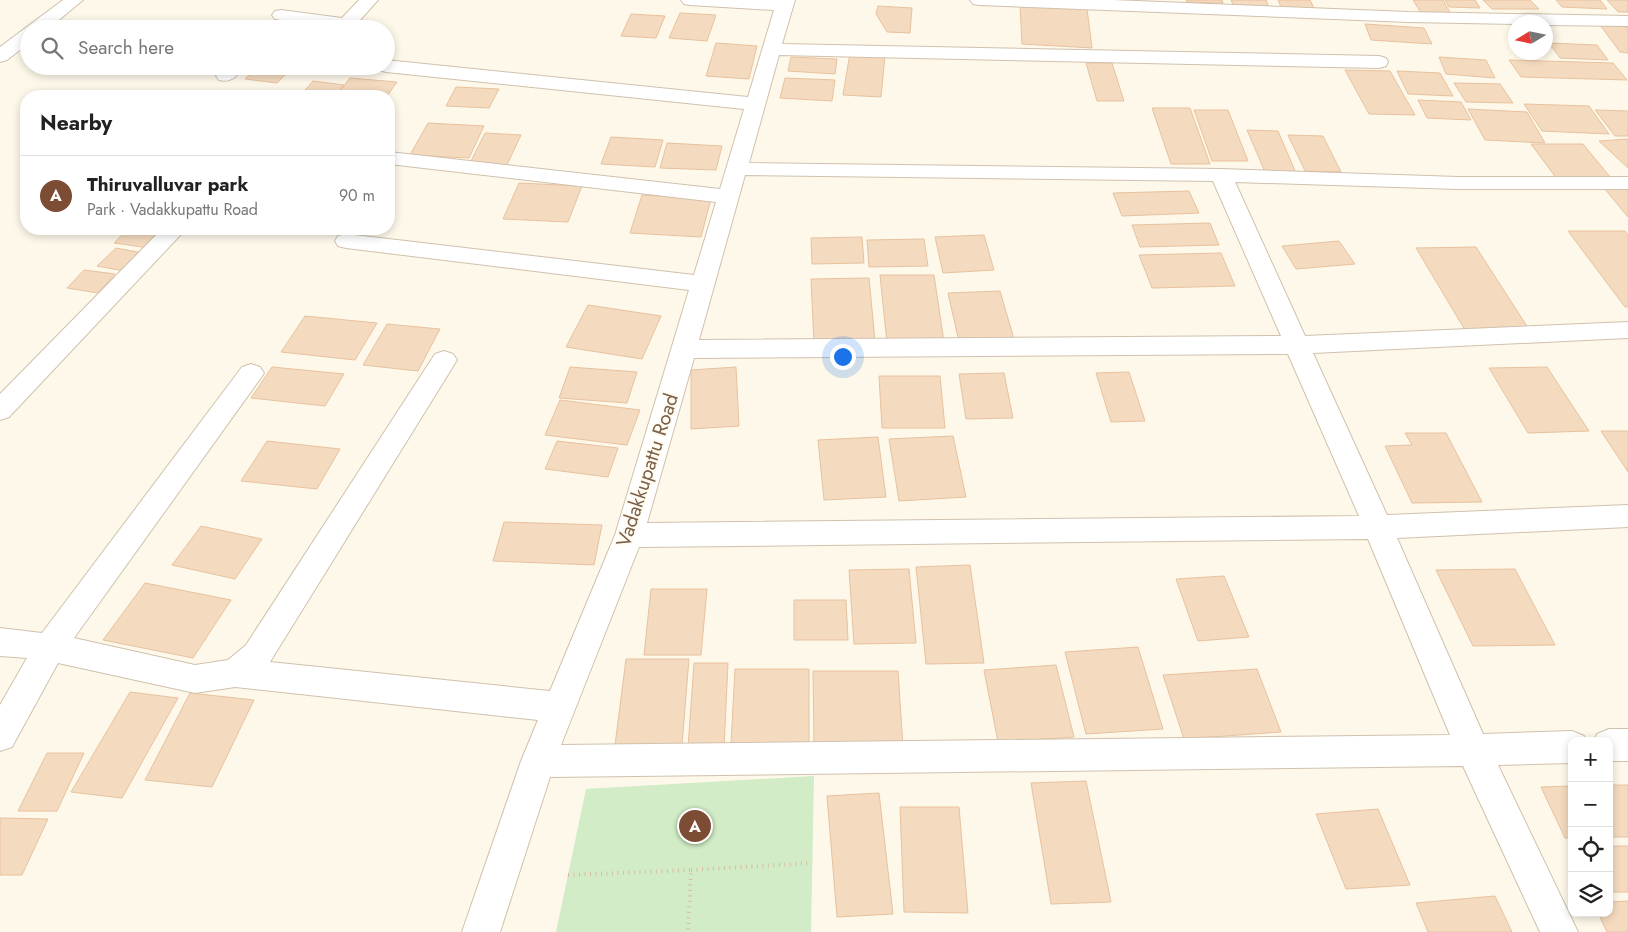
<!DOCTYPE html>
<meta charset="utf-8">
<style>
:root{--surface:#fff;--page:#f6f6f6;--text:#222;--muted:#767676;--line:#e0e0e0;--accent:#7d4c34}
body{margin:0;font-family:Jost,sans-serif;background:var(--page);color:var(--text)}
.controls{position:absolute;right:15px;bottom:15px;display:grid;overflow:hidden;border-radius:10px;box-shadow:0 2px 8px #0003}
.controls button{width:45px;height:45px;display:grid;place-items:center;padding:0;border:0;border-bottom:1px solid var(--line);background:var(--surface);color:var(--text);font:25px sans-serif}
.compass{position:absolute;left:1508px;top:15px;width:45px;height:45px;border-radius:50%;background:var(--surface);box-shadow:0 2px 8px #0003;rotate:260deg}
.you{position:absolute;left:842px;top:356px;width:18px;height:18px;margin:-12px;border:4px solid #fff;border-radius:50%;background:#1a73e8;box-shadow:0 0 0 8px #1a73e833}
.badge{display:grid;place-items:center;width:32px;height:32px;border-radius:50%;background:var(--accent);color:#fff;font-size:16px;font-weight:700}
.pin{position:absolute;translate:-50% -50%;border:2px solid #fff;box-shadow:0 1px 5px #0006}
.list{margin:0;padding:0;list-style:none}
h2{display:flex;justify-content:space-between;align-items:center;height:65px;margin:0;padding:0 20px;font-size:21px}
h2 small{font-size:16px;font-weight:400;color:var(--muted)}
.list li{display:grid;grid-template-columns:32px 1fr auto;gap:15px;align-items:center;box-sizing:border-box;height:80px;padding:0 20px;border-top:1px solid var(--line)}
.list b{display:block;font-size:19px;white-space:nowrap}
.list p{margin:0;font-size:16px;white-space:nowrap;color:var(--muted)}
.list em{font-size:16px;font-style:normal;color:var(--muted)}
.icon{flex:none;width:28px;height:28px;fill:none;stroke:currentColor;stroke-width:2;stroke-linecap:round;stroke-linejoin:round}
.map{position:relative;flex:none;width:1628px;height:932px;overflow:hidden}
.search{position:absolute;background:var(--surface);box-shadow:0 2px 8px #0003;left:20px;top:20px;width:375px;height:55px;display:flex;align-items:center;gap:12px;box-sizing:border-box;padding:0 18px;border-radius:28px;color:var(--muted);font-size:19px}
.panel{position:absolute;background:var(--surface);box-shadow:0 2px 8px #0003;left:20px;top:90px;width:375px;height:145px;border-radius:20px}
.map>svg:first-child{display:block}
</style>
<div class="map">
<svg width="1628" height="932" viewBox="0 0 1628 932">
<rect width="100%" height="100%" fill="#fdf8e9"/>
<path fill="#d1ecc6" d="M814,776L811,932H556L586,789Z"/>
<path fill="#f4dabf" stroke="#e8c29e" d="M1186,0H1222L1223,3L1187,2Z
M1231,0H1266L1269,8L1234,7Z
M1278,0H1310L1314,8L1281,7Z
M1413,0H1443L1451,14L1421,13Z
M1445,0H1475L1480,8L1449,7Z
M1483,0H1530L1539,9H1492Z
M1556,0H1600L1607,9L1562,7Z
M1607,0H1628V12H1618Z
M1020,5L1087,9L1092,48L1022,44Z
M878,6L912,8L910,33L887,32L876,14Z
M680,13L716,15L707,41L669,38Z
M631,14L665,16L656,38L621,36Z
M1365,24L1424,28L1432,44L1371,40Z
M1600,25L1628,27V53L1620,52Z
M716,43L757,46L749,79L706,76Z
M1549,43L1597,45L1608,60L1560,58Z
M850,53L885,55L881,97L843,95Z
M791,57L837,59L835,74L788,71Z
M1439,57L1486,60L1495,78L1446,74Z
M1509,60L1613,63L1627,80L1521,77Z
M1086,63H1112L1124,101H1097Z
M258,66H294L277,83L245,79Z
M1345,70L1390,71L1415,115L1369,114Z
M1397,71L1440,73L1453,96L1408,94Z
M350,78L397,82L387,96H336Z
M785,78L835,80L832,101L780,98Z
M313,81L344,85L334,96H300Z
M1454,83L1500,84L1513,103L1466,102Z
M456,87L499,89L489,108L446,106Z
M1418,100L1461,102L1471,120L1427,118Z
M1524,104L1589,106L1609,134L1542,131Z
M1152,108H1190L1210,164H1171Z
M1468,109L1527,112L1545,143L1485,140Z
M1194,110H1228L1248,161H1212Z
M1595,110L1628,111V136H1615Z
M428,123L484,126L469,158L410,155Z
M1247,130L1278,131L1296,173L1265,172Z
M485,133L521,135L505,169L468,167Z
M1288,135L1323,136L1341,172L1305,171Z
M611,137L663,140L655,167L601,164Z
M1628,139V168L1599,141Z
M667,143L722,146L716,170L660,168Z
M1531,144H1583L1611,178L1557,179Z
M519,183L582,186L568,222L503,219Z
M1604,188H1628V217Z
M1189,191L1199,213L1122,216L1113,193Z
M642,195L711,199L701,237L630,233Z
M1210,223L1219,245L1140,247L1132,225Z
M128,229H156L167,230L149,248L114,243Z
M1568,231H1625L1628,235V307H1625Z
M984,235L994,270L943,273L935,237Z
M862,237L864,263L812,264L811,238Z
M924,239L928,266L869,267L867,240Z
M1339,241L1355,264L1296,269L1282,246Z
M1476,247L1532,334L1468,335L1416,248Z
M116,248L143,253L124,271L97,266Z
M1221,253L1235,286L1152,288L1139,255Z
M84,270L115,274L98,293L67,288Z
M880,275H934L944,342L887,343Z
M869,278L875,341L814,343L811,279Z
M1000,291L1014,339L959,342L948,293Z
M588,305L661,316L642,359L566,347Z
M305,316L377,323L355,360L281,352Z
M387,324L440,329L418,371L363,365Z
M272,367L344,374L325,406L251,398Z
M570,367L637,372L627,403L559,398Z
M736,367L739,426L691,429V370Z
M1547,367L1589,431L1528,433L1489,368Z
M1129,372L1145,421L1111,422L1096,373Z
M1004,373L1013,418L966,419L959,374Z
M879,376H940L945,428H882Z
M560,400L640,410L627,445L545,435Z
M1601,431H1628V472Z
M1405,433H1446L1482,502L1412,503L1385,446L1412,445Z
M953,436L966,497L899,501L889,439Z
M878,437L886,497L824,500L818,440Z
M267,441L340,449L317,489L241,481Z
M557,441L618,448L608,477L545,469Z
M504,522L602,525L594,565L493,561Z
M201,526L262,539L235,579L172,565Z
M970,565L984,663L926,664L916,567Z
M909,569L916,643L854,644L849,570Z
M1515,569L1555,645L1473,646L1436,570Z
M1224,576L1249,637L1198,641L1176,579Z
M145,583L231,600L193,658L103,640Z
M651,589H707L701,655H644Z
M794,600H846L848,640H794Z
M1138,647L1163,729L1086,734L1065,652Z
M626,659H689L682,745H615Z
M694,663H728L724,748L688,747Z
M1056,665L1074,737L998,742L984,670Z
M735,669H809V744H731Z
M1257,669L1281,732L1184,739L1163,675Z
M813,671H898L903,747H814Z
M130,692L178,698L122,798L71,792Z
M190,693L254,700L212,787L145,780Z
M47,753H84L57,811H18Z
M1086,781L1111,902L1051,904L1031,783Z
M1609,785H1628V837H1609Z
M1572,786V838H1565L1541,787Z
M879,793L893,914L837,917L827,796Z
M900,807H959L968,913L904,912Z
M1378,809L1410,885L1346,889L1316,814Z
M0,818L48,819L22,875H0Z
M1609,846H1628V892H1609Z
M1495,896L1512,932H1428L1416,903Z
M1628,901V932H1607L1598,913H1609V902Z"/>
<g fill="none" stroke-linecap="round" stroke-linejoin="round">
<defs>
<path id="minor" d="M359,0H378L352,29H333L281,20L275,19L272,15L275,11L281,10L342,18Z
M681,0H795L782,44L1379,56L1386,58L1388,62L1386,66L1379,68L779,55L749,163L1221,169L1458,177H1628V189H1458L1235,182L1305,336L1628,322V338L1313,353L1387,515L1628,505V527L1397,538L1483,734L1572,731L1584,736L1586,741H1572V763L1498,765L1578,932H1540L1463,766L550,777L500,932H462L521,761L538,720L235,687L195,693L58,663L12,747L0,751V705L27,658L0,656V628L42,633L242,367L251,364L260,367L264,373L260,379L74,638L195,665L228,660L246,645L435,354L444,351L453,354L457,360L270,662L550,691L615,535L689,290L346,248L338,246L335,241L338,236L346,234L694,275L716,202L389,164V152L720,189L744,109L386,72L379,70L377,66H386V60L748,97L774,10L690,5L684,4ZM745,175L1213,181L1281,336L699,340ZM1288,354L1359,516L647,523L694,358ZM1368,539L1450,735L561,745L639,547Z
M970,0H1112L1409,12L1628,16V26L1546,25V22H1516V24L1409,22L979,5L973,4Z
M224,66H244C237,76 232,83 219,80L216,76Z
M162,229H186L9,417L0,420V394Z
M1609,729H1628V761H1609V741H1594L1597,734Z"/>
<path id="tertiary" d="M63,0H83L48,29H29V43L7,60L0,62V47Z"/>
</defs>
<use href="#minor" stroke="#d1c1ad" stroke-width="2"/>
<use href="#tertiary" stroke="#d1c1ad" stroke-width="2"/>
<path stroke="#dabda1" stroke-width="4" stroke-dasharray="1 4.5" stroke-linecap="butt" d="M691,870L812,863
M568,875L691,870L688,932"/>
<use href="#minor" fill="#fff" fill-rule="evenodd"/>
<use href="#tertiary" fill="#fff" fill-rule="evenodd"/>
</g>
<g text-anchor="middle" stroke-width="4" stroke-linejoin="round" paint-order="stroke">
<g font-size="20" fill="#7a604a" stroke="#fffbf0">
<text transform="translate(647 470) rotate(-72)" y="7">Vadakkupattu Road</text>
</g>
</g>
</svg>
<div class="controls">
<button>+</button>
<button>−</button>
<button><svg class="icon" aria-label="locate" viewBox="0 0 24 24"><circle cx="12" cy="12" r="6"/><path d="M12 2v4M12 18v4M2 12h4M18 12h4"/></svg></button>
<button><svg class="icon" aria-label="layers" viewBox="0 0 24 24"><path d="M12 4l9 5-9 5-9-5zM3 14l9 5 9-5"/></svg></button>
</div>
<svg class="compass" viewBox="-18 -18 36 36"><path d="M0-13l5 13h-10z" fill="#e53935"/><path d="M0 13l5-13h-10z" fill="#767676"/></svg>
<div class="you"></div>
<div class="pin badge" style="left:695px;top:826px">A</div>
<div class="search"><svg class="icon" aria-label="search" viewBox="0 0 24 24"><circle cx="10" cy="10" r="6"/><path d="M15 15l6 6"/></svg>Search here</div>
<section class="panel">
<h2>Nearby<small></small></h2>
<ul class="list">
<li><span class="badge">A</span><div><b>Thiruvalluvar park</b><p>Park · Vadakkupattu Road</p></div><em>90 m</em></li>
</ul>
</section>
</div>
